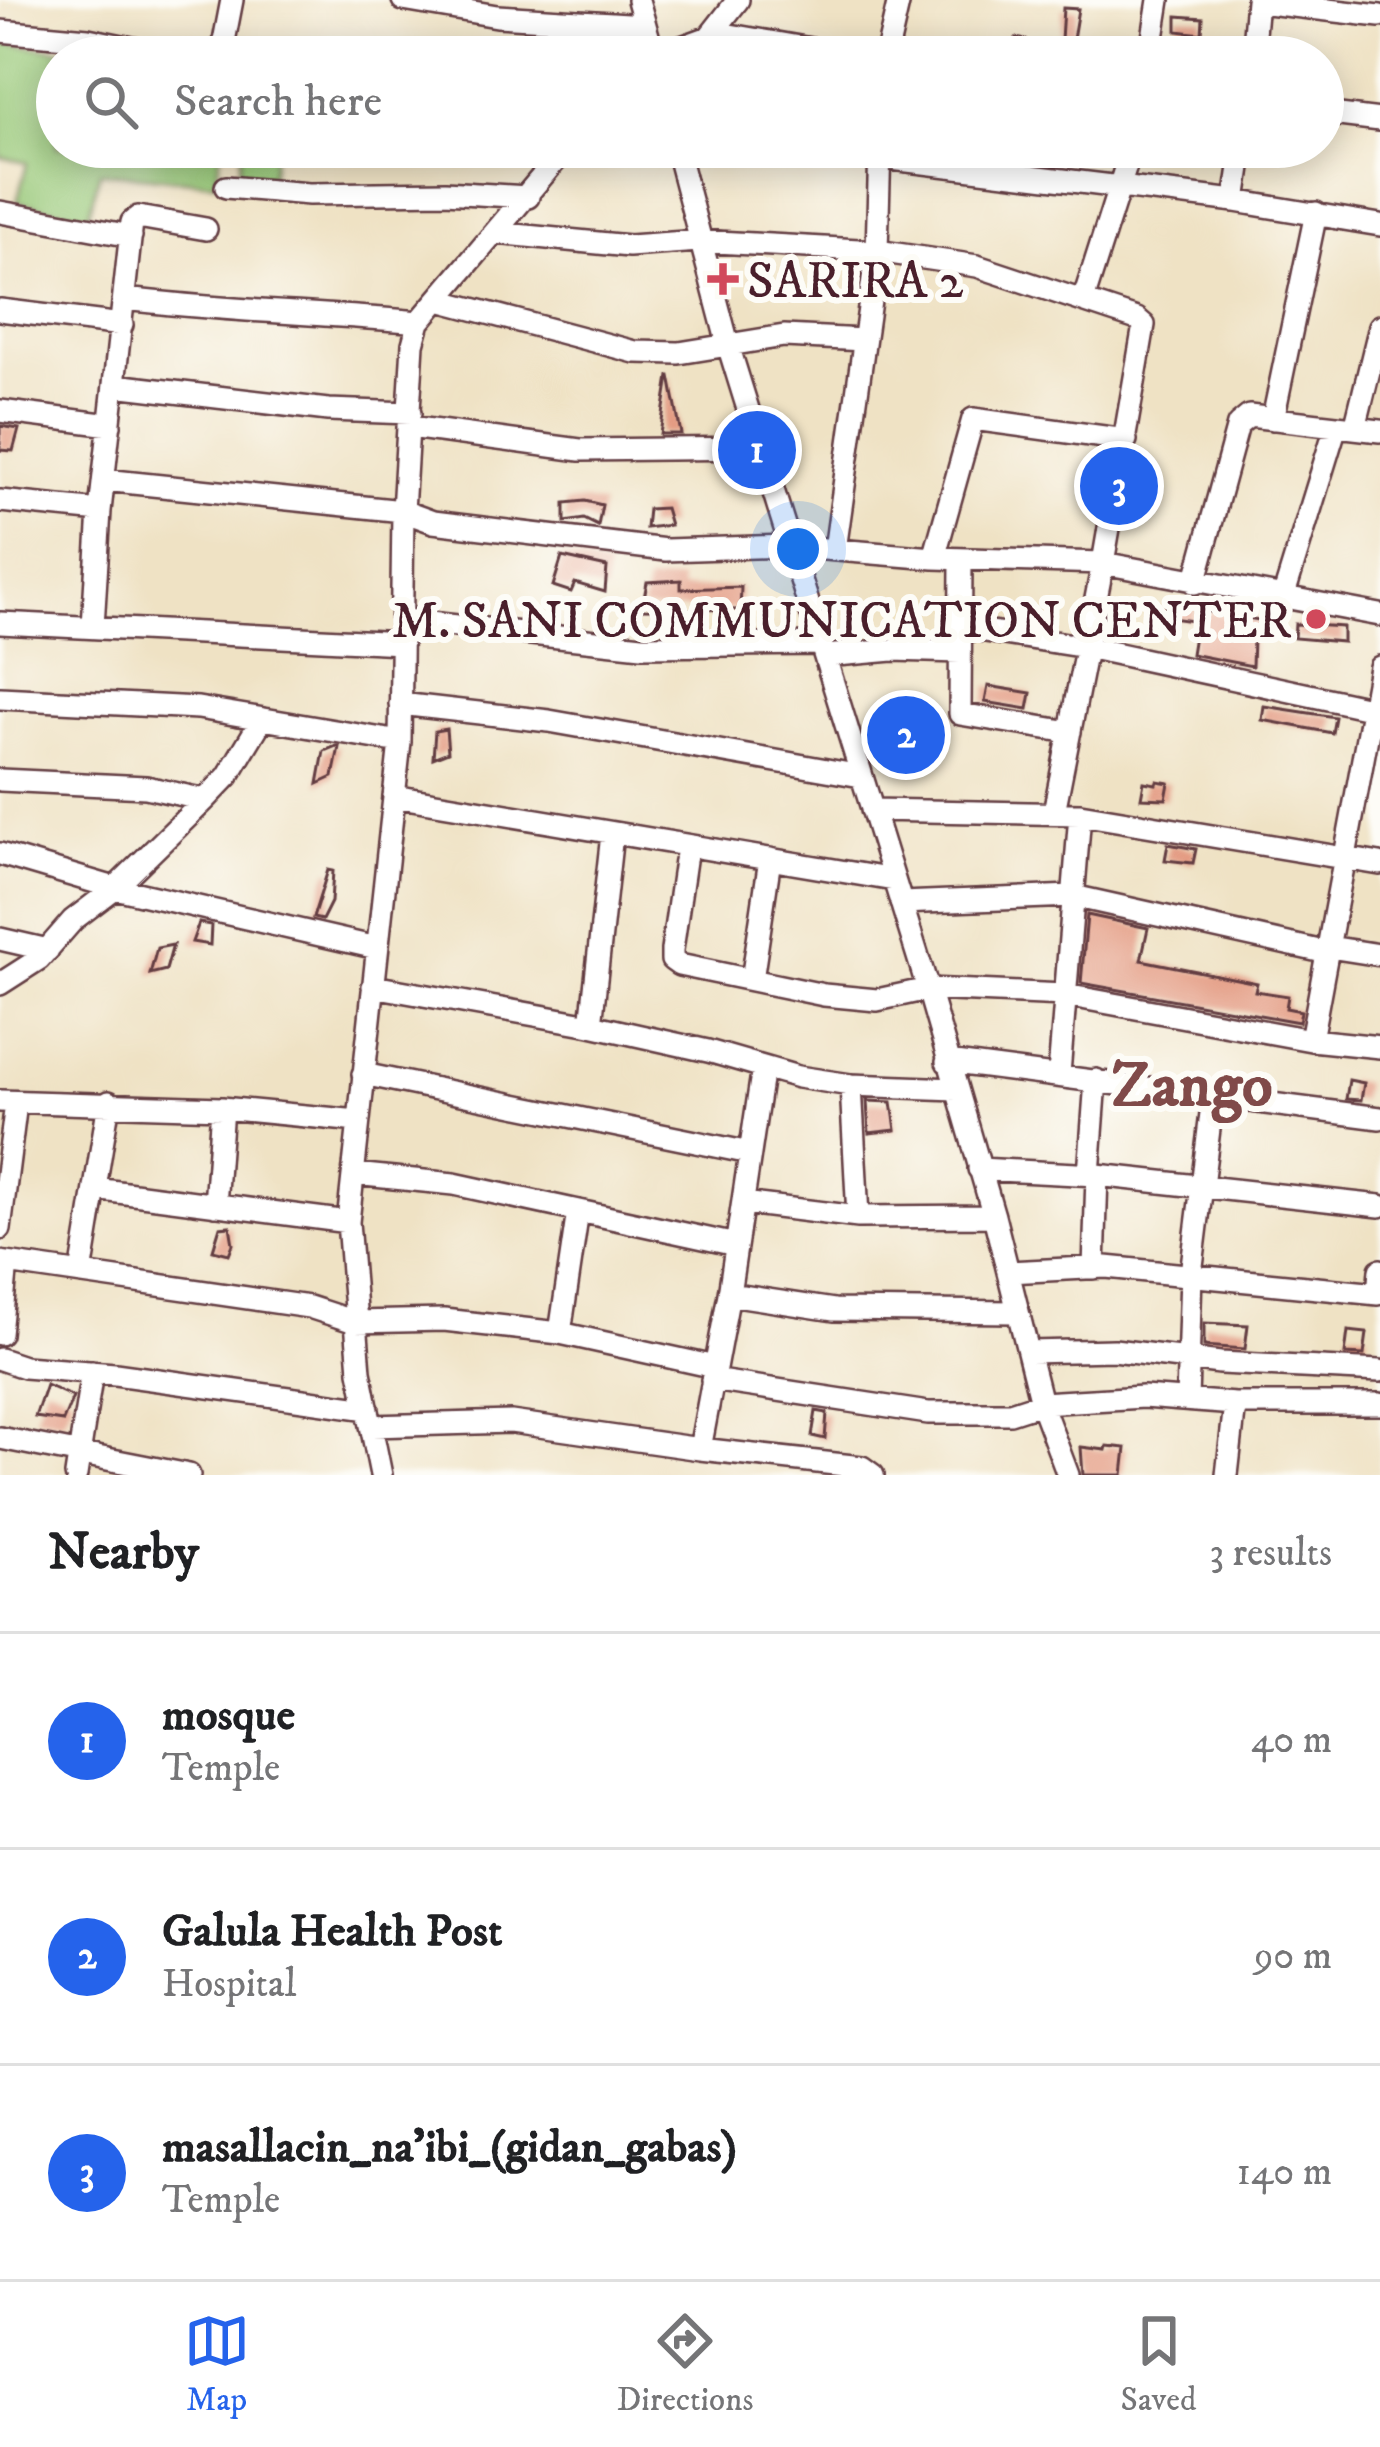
<!DOCTYPE html>
<style>
:root{--surface:#fff;--page:#f2f2f2;--text:#202124;--muted:#757577;--line:#e0e0e0;--accent:#2563eb}
body{margin:0;font-family:"IM FELL DW Pica",serif;background:var(--page);color:var(--text)}
.you{position:absolute;left:798px;top:549px;width:42px;height:42px;margin:-30px;border:9px solid #fff;border-radius:50%;background:#1a73e8;box-shadow:0 0 0 18px #1a73e833}
.badge{display:grid;place-items:center;width:78px;height:78px;border-radius:50%;background:var(--accent);color:#fff;font-size:39px;font-weight:700}
.pin{position:absolute;translate:-50% -50%;border:6px solid #fff;box-shadow:0 3px 12px #0006}
.list{margin:0;padding:0;list-style:none}
h2{display:flex;justify-content:space-between;align-items:center;height:156px;margin:0;padding:0 48px;font-size:51px}
h2 small{font-size:39px;font-weight:400;color:var(--muted)}
.list li{display:grid;grid-template-columns:78px 1fr auto;gap:36px;align-items:center;box-sizing:border-box;height:216px;padding:0 48px;border-top:3px solid var(--line)}
.list b{display:block;font-size:45px;white-space:nowrap}
.list p{margin:0;font-size:39px;white-space:nowrap;color:var(--muted)}
.list em{font-size:39px;font-style:normal;color:var(--muted)}
.icon{flex:none;width:66px;height:66px;fill:none;stroke:currentColor;stroke-width:2;stroke-linecap:round;stroke-linejoin:round}
.map{position:relative;flex:none;width:1380px;height:1475px;overflow:hidden}
.search{position:absolute;background:var(--surface);box-shadow:0 6px 30px #0003;left:36px;right:36px;top:36px;height:132px;display:flex;align-items:center;gap:30px;box-sizing:border-box;padding:0 42px;border-radius:66px;color:var(--muted);font-size:45px}
.sheet{height:804px;background:var(--surface)}
nav{display:flex;justify-content:space-around;align-items:center;box-sizing:border-box;height:168px;border-top:3px solid var(--line);background:var(--surface);font-size:33px;color:var(--muted)}
nav a{display:grid;justify-items:center;gap:6px}
nav .on{color:var(--accent)}
.map>svg:first-child{display:block}
</style>
<div class="map">
<svg width="1380" height="1475" viewBox="0 0 1380 1475">
<rect width="100%" height="100%" fill="#fdfcf7"/>
<filter id="ink" filterUnits="userSpaceOnUse"><feTurbulence type="fractalNoise" baseFrequency=".00833" numOctaves="2"/><feDisplacementMap in="SourceGraphic" scale="24" xChannelSelector="R" yChannelSelector="G"/><feConvolveMatrix kernelMatrix="1 2 1 2 8 2 1 2 1" color-interpolation-filters="sRGB"/></filter>
<filter id="wash" filterUnits="userSpaceOnUse"><feTurbulence type="fractalNoise" baseFrequency=".004" numOctaves="4" result="noise"/><feDisplacementMap in="SourceGraphic" scale="48" xChannelSelector="R" yChannelSelector="G"/><feGaussianBlur stdDeviation="2.7" result="paint"/><feColorMatrix in="noise" values="0 0 0 0 0 0 0 0 0 0 0 0 0 0 0 0 0 1.4 0 .05"/><feComposite in="paint" operator="in"/></filter>
<g filter="url(#wash)">
<rect width="100%" height="100%" fill="#efe2c4"/>
<path fill="#97c877" stroke="#707451" stroke-width="3" d="M0,43L125,57H57V147H222L215,183L100,172L88,216L17,202L27,163L0,157Z
M243,147H275L271,178L239,175Z"/>
<g id="blocks">
<path fill="#e39980" d="M1063,8L1078,9L1072,45L1061,40Z
M1177,16L1203,18L1202,34L1177,31Z
M1016,38L1027,40L1032,47L1030,57H1013Z
M670,376L681,434H660L669,376Z
M0,426L19,429L13,451L0,450Z
M585,501L602,505L598,526L584,519L565,522V503Z
M665,508L670,525L646,528L648,509Z
M562,557L607,567L605,592L575,583L571,592L553,586Z
M681,580V589L741,587L740,610L642,609L647,582Z
M1166,603L1195,607L1193,621L1164,617Z
M1198,610L1259,620L1256,640H1253L1252,666L1191,654Z
M1295,624L1343,627V642L1294,638Z
M988,686L1031,693L1028,709L985,702Z
M1264,706L1335,717L1332,733L1262,720Z
M879,719H934V751L879,752Z
M446,729L448,752L433,758L435,731Z
M336,746L339,747L333,777L318,784L324,751Z
M1157,781L1169,783L1166,799L1141,798L1144,782L1156,784Z
M1168,844L1196,849L1193,863L1165,860Z
M328,870L333,871L331,902L322,920L313,918Z
M1087,915L1148,928L1141,960L1257,983L1255,991L1288,996L1286,1008L1301,1011L1299,1022L1081,983Z
M199,923L211,925L210,945L192,942Z
M173,945L166,970L150,974L157,948Z
M1349,1080L1364,1083L1361,1100L1346,1099Z
M867,1101L892,1102L896,1130L869,1133Z
M230,1226L233,1244L229,1254L213,1250L220,1227Z
M1204,1323L1248,1325L1245,1349L1204,1346Z
M1348,1331L1367,1333L1364,1355L1345,1354Z
M46,1385L73,1397L63,1421L35,1417Z
M816,1411L827,1413L825,1439L812,1436Z
M1107,1446L1126,1448L1123,1475H1083L1081,1447L1106,1450Z"/>
</g>
</g>
<g filter="url(#ink)">
<use href="#blocks" fill-opacity="0" stroke="#633c42" stroke-width="3"/>
<g fill="none" stroke-linecap="round" stroke-linejoin="round">
<defs>
<path id="minor" d="M403,0L497,16L645,25
M638,0L654,57
M1257,2L1380,16
M0,31L88,39L177,57
M709,37L738,0
M221,57L232,0
M654,57L709,37L730,35L857,57
M886,57L899,0
M1150,57L1159,0
M1252,57L1257,0
M1323,113L1380,120
M676,147L729,348L928,989L994,1216L1041,1403L1068,1475
M793,147L1235,201L1380,225
M226,187L309,194L445,192L528,197
M1235,201L1243,147
M0,212L131,236
M495,233L629,246L699,241L877,251L977,266L1137,319L1144,325L1103,563L1054,812
M125,299C222,311 321,313 419,322
M439,300L635,352L679,353L784,336L864,340
M1083,301L1132,147
M0,310L122,325
M115,385L328,410L410,413
M0,411L110,425
M1273,419L1316,213
M410,427L580,450L759,448
M1355,428L1380,326
M104,480L403,511L433,522L666,550L788,546L934,558L1103,563L1380,615
M0,501L100,511
M835,550L877,251L880,147
M934,558L973,419L1126,440
M961,559L960,714L1070,732
M1195,583L1238,425L1249,416L1380,431
M1283,598L1336,426
M402,620L642,646L821,644
M0,623L402,643
M93,626L100,511L132,222L138,217L206,229
M960,627L1086,647L1374,709
M825,656L893,650L960,652
M0,698L198,708L400,742
M400,704L549,721L861,776
M0,780L146,787L205,800
M394,796L894,880
M872,810L1080,814L1380,864
M687,847L672,950V960L679,965L824,995L877,1000L928,989L1065,995L1311,1040L1380,1047
M0,854L115,888L377,948
M901,903L1073,896L1328,953
M0,939L48,950
M1329,947L1380,955
M752,980L770,859
M0,984L39,959L73,920L115,888L205,800L228,776L261,721
M373,986L591,1025L708,1051L798,1077L851,1085L956,1089
M591,1025L612,834
M1311,1040L1380,667
M947,1062L1380,1118
M363,1074L750,1153
M1059,1074L1080,814
M851,1085L858,1217
M0,1101L222,1108L358,1121
M979,1169L1097,1175L1380,1206
M354,1174L454,1184L736,1245
M1089,1174L1096,1080
M95,1189L348,1222
M743,1203L858,1217L994,1216
M215,1205L222,1108
M0,1229L16,1103
M0,1262L309,1307L355,1322L444,1320L560,1333L715,1367
M1094,1268L1097,1175
M1008,1272L1106,1267L1378,1294L1380,1270
M81,1274L109,1102
M729,1294L834,1310L1015,1312
M560,1333L578,1211
M0,1334L7,1263
M1029,1352L1114,1350L1220,1363L1380,1371
M0,1359L24,1367L115,1374L368,1409
M712,1380L928,1413H1010L1041,1403L1143,1397L1235,1404H1380
M1187,1400L1191,1274L1213,1097
M371,1426L511,1422L700,1449L862,1467L873,1475
M0,1438L189,1475
M700,1449L729,1294L763,1067
M76,1475L92,1372
M381,1475L360,1371L348,1222L400,742L403,511L413,344L419,322L567,147
M1227,1475L1235,1404"/>
</defs>
<use href="#minor" stroke="#633c42" stroke-width="26"/>
<use href="#minor" stroke="#fff" stroke-width="21"/>
</g>
</g>
<g fill="#d1495b" stroke="#fdfcf7" stroke-width="4.5">
<path d="M717 261h12v12h12v12h-12v12h-12v-12h-12v-12h12z"/>
<circle cx="1316" cy="619" r="12"/>
</g>
<g text-anchor="middle" stroke-width="12" stroke-linejoin="round" paint-order="stroke">
<g font-size="51" fill="#4a1f2b" stroke="#fdfcf7" text-anchor="start">
<text x="747" y="297">SARIRA 2</text>
<text x="1292" y="637" text-anchor="end">M. SANI COMMUNICATION CENTER</text>
</g>
<g font-size="63" font-weight="bold" fill="#804a49" stroke="#fdfcf7">
<text x="1192" y="1105">Zango</text>
</g>
</g>
</svg>
<div class="you"></div>
<div class="pin badge" style="left:757px;top:450px">1</div>
<div class="pin badge" style="left:906px;top:735px">2</div>
<div class="pin badge" style="left:1119px;top:486px">3</div>
<div class="search"><svg class="icon" aria-label="search" viewBox="0 0 24 24"><circle cx="10" cy="10" r="6"/><path d="M15 15l6 6"/></svg>Search here</div>
</div>
<section class="sheet">
<h2>Nearby<small>3 results</small></h2>
<ul class="list">
<li><span class="badge">1</span><div><b>mosque</b><p>Temple</p></div><em>40 m</em></li>
<li><span class="badge">2</span><div><b>Galula Health Post</b><p>Hospital</p></div><em>90 m</em></li>
<li><span class="badge">3</span><div><b>masallacin_na'ibi_(gidan_gabas)</b><p>Temple</p></div><em>140 m</em></li>
</ul>
</section>
<nav>
<a class="on"><svg class="icon" aria-label="map" viewBox="0 0 24 24"><path d="M3 6l6-2 6 2 6-2v14l-6 2-6-2-6 2zM9 4v14M15 6v14"/></svg>Map</a>
<a><svg class="icon" aria-label="directions" viewBox="0 0 24 24"><path d="M12 3l9 9-9 9-9-9zM9 14v-3h6M13 9l2 2-2 2"/></svg>Directions</a>
<a><svg class="icon" aria-label="saved" viewBox="0 0 24 24"><path d="M7 4h10v16l-5-4-5 4z"/></svg>Saved</a>
</nav>
